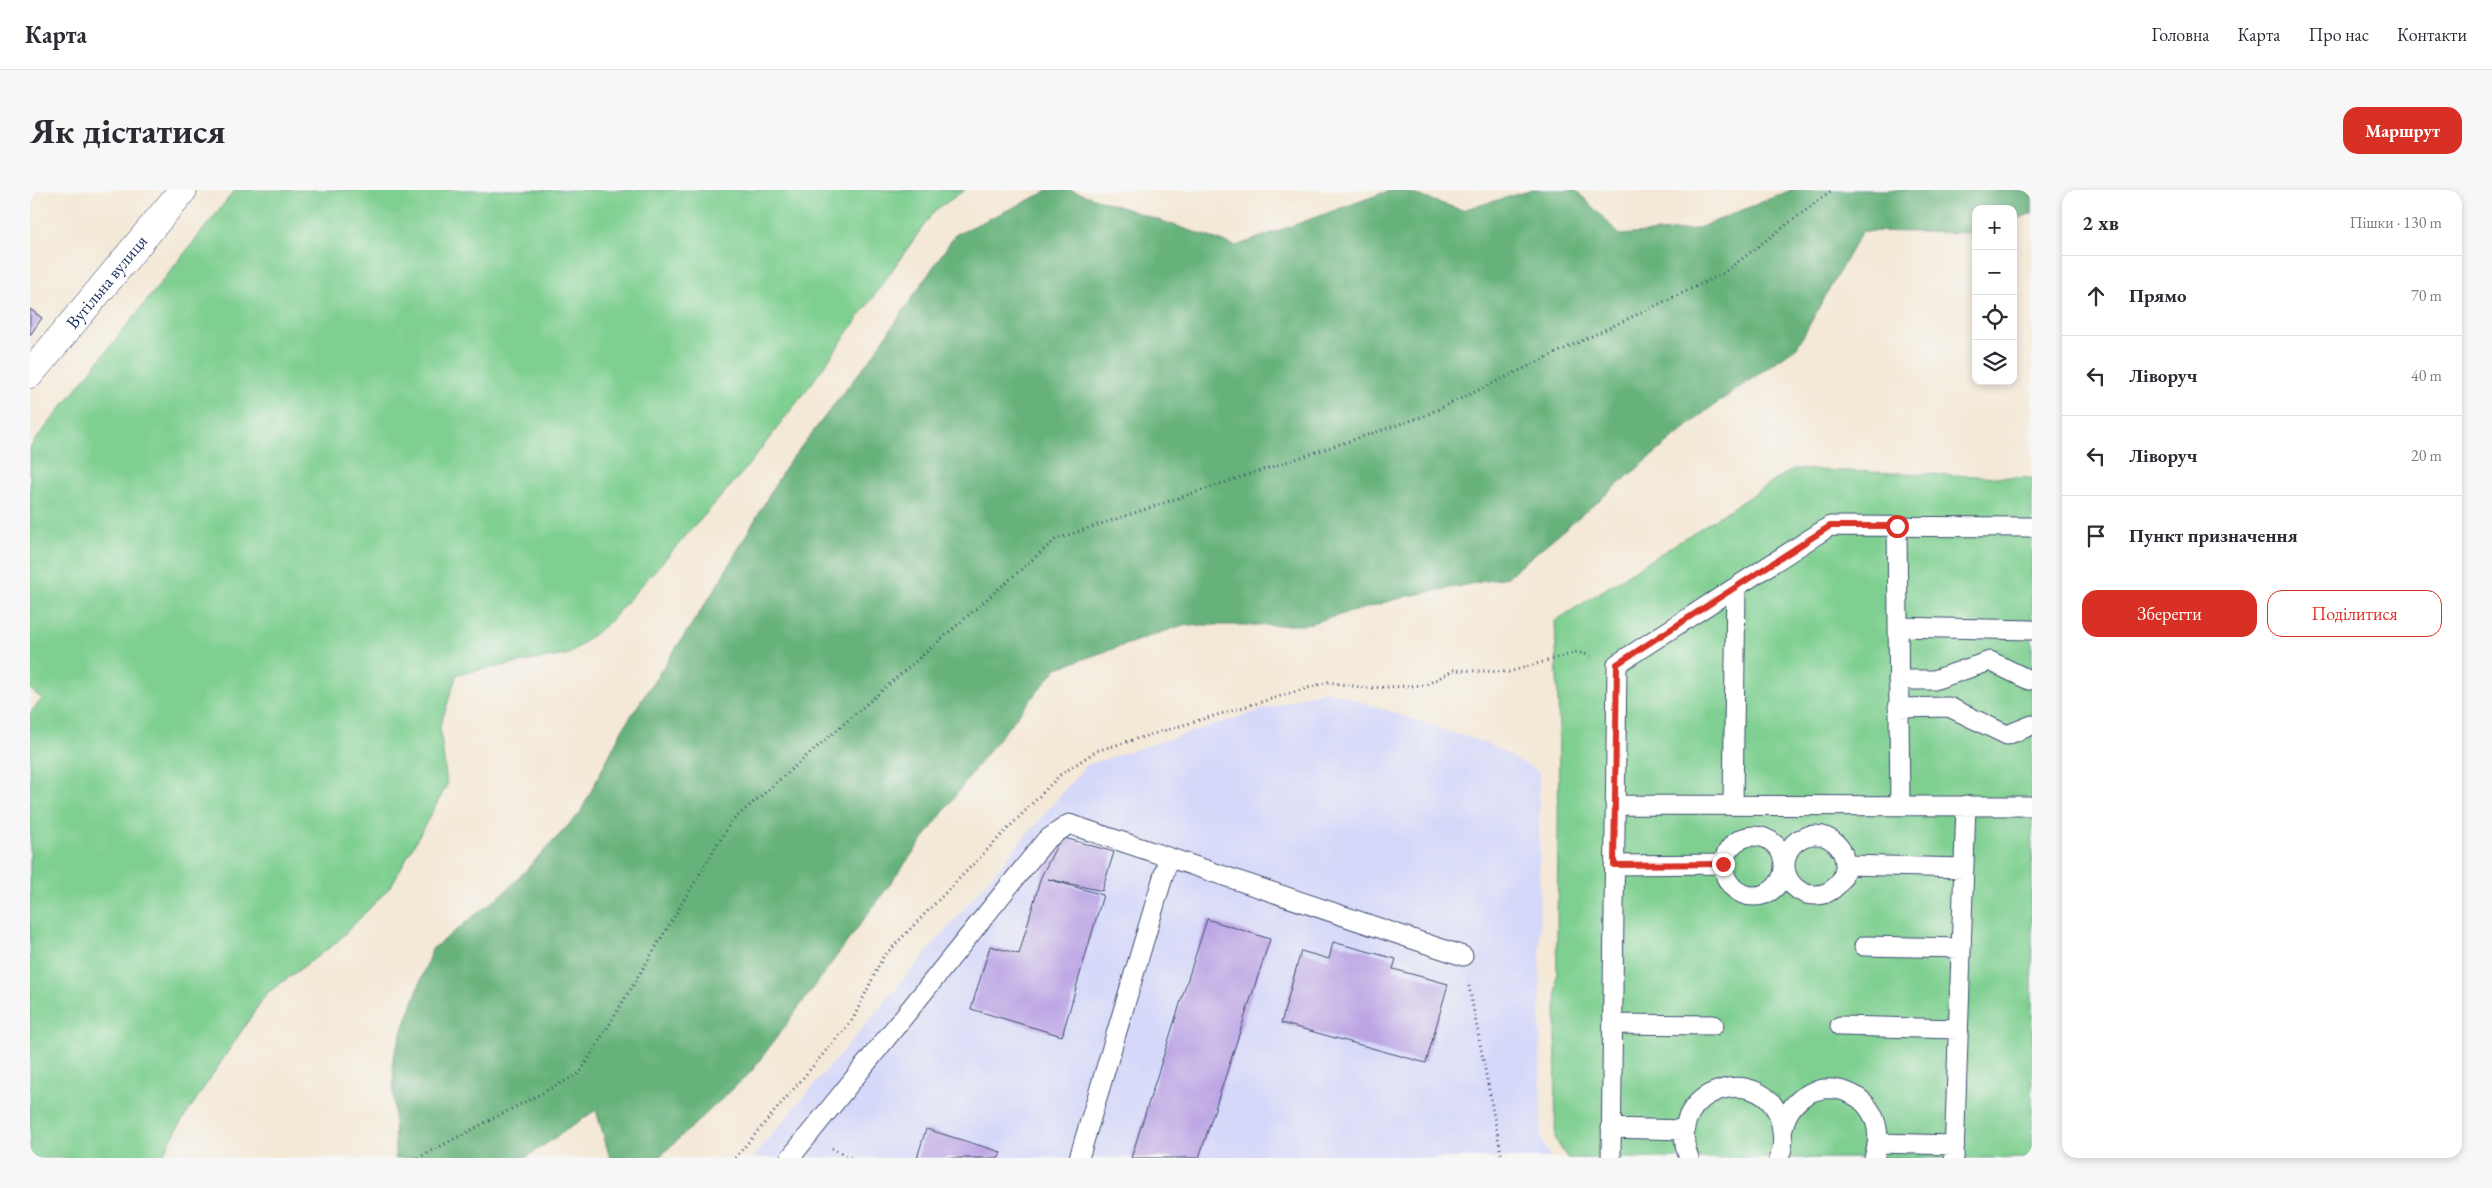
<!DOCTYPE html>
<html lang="uk">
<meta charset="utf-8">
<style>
:root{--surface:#fff;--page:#f7f7f7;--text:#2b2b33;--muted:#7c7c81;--line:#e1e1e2;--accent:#d93025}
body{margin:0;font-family:"EB Garamond",serif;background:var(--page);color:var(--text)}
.controls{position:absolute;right:15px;top:15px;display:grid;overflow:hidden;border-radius:10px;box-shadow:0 2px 8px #0003}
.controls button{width:45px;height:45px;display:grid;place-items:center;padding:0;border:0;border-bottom:1px solid var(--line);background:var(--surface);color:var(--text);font:25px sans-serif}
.stop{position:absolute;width:15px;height:15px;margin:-11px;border:4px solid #d93025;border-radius:50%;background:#fff}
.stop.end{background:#d93025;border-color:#fff;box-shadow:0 1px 5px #0008}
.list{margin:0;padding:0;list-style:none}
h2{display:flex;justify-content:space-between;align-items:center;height:65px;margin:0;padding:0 20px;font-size:21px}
h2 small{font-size:16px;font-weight:400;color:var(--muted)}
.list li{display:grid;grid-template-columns:32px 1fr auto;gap:15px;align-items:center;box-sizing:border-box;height:80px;padding:0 20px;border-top:1px solid var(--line)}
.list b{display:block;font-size:19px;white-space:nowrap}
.list em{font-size:16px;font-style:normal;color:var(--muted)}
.actions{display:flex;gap:10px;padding:15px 20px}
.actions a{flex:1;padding:11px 0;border:1px solid var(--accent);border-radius:15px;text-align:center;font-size:18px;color:var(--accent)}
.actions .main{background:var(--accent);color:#fff}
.icon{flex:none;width:28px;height:28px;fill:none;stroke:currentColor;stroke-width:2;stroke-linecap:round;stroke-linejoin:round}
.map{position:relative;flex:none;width:2002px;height:968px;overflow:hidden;border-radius:15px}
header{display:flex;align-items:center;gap:30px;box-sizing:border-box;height:70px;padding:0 25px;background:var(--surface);border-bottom:1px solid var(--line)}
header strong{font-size:24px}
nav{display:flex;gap:28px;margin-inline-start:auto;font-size:18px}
.intro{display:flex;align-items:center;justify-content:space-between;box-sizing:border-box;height:120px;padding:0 30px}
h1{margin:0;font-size:35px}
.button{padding:12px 22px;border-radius:15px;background:var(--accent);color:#fff;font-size:18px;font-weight:700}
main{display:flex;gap:30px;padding:0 30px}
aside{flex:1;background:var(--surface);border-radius:15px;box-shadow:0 2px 8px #0003}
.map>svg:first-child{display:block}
</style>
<header>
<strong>Карта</strong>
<nav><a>Головна</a><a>Карта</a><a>Про нас</a><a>Контакти</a></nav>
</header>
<div class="intro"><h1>Як дістатися</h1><a class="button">Маршрут</a></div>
<main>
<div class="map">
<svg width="2002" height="968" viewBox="0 0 2002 968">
<rect width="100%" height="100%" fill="#f6f6f2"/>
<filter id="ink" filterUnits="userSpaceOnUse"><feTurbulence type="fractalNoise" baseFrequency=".02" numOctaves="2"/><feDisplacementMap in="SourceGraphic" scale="10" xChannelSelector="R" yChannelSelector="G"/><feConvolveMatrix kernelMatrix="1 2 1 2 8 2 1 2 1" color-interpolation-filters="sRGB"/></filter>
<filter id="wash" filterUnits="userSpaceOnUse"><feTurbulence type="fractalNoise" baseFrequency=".0096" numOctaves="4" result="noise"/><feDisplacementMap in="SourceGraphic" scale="20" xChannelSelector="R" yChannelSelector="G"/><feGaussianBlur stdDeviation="1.12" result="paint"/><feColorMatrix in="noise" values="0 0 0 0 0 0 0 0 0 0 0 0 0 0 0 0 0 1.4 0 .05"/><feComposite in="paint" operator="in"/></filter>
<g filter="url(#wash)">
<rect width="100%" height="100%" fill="#f4e8d6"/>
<path fill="#d5d8f9" d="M1296,500L1460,555L1509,582L1511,949L1521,968H722L1056,575Z"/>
<path fill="#7ecf90" stroke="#4c7f77" d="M205,0H935L904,21L785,189L713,282L577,434L539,464L427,484L410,537L417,595L361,696L307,752L236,804L150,934L131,968H0V523L12,509L0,499V257Z
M1763,279L2002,288V968H1537L1525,949L1529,540L1525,431Z"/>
<path fill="#66b27a" stroke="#40706c" d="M1020,0H1040L1206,56L1361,0H1371L1432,20L1503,0H1546L1590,45L1666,39L1761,0H2002V23L1983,31V19H1946V43L1832,41L1767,157L1676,221L1477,387L1378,406L1274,435H1153L1027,478L956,564L721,882L628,968H580L566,920L495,968H365L363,868L402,759L476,701L550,623L593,538L685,399L756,276L843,165L925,45Z"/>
<g id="blocks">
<path fill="#bba4e4" d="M0,119L12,128L0,145Z
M1031,647L1084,662L1072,701L1018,689L1073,705L1032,846L941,819L960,756L989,764L1011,687Z
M1177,729L1240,749L1169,968H1101Z
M1303,752L1366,769L1363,779L1418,794L1396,873L1251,833L1271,761L1299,769Z
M896,939L971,962L969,968H887Z"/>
</g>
</g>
<g filter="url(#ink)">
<use href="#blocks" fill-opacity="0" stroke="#3c4b70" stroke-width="1"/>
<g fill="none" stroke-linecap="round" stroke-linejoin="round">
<defs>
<path id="lane" d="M1867,336L1870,615
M1868,437L2002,440
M1868,490H1904L1960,471L1999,490L2002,489
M1868,518L1919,517L1977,545L2002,535
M1585,615L2002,616
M1703,615L1706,397
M1755 675a30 30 0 1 1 60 0a30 30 0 1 1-60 0Z
M1694 676a30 30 0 1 1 60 0a30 30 0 1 1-60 0Z
M1584,675L1693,674
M1816,675L1934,678
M1834,756L1931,758
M1583,834L1684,835
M1810,836L1928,839
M1581,938L1654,940
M1752,943C1764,870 1868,894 1844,968
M1849,953L1924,955
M760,968L1016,650L1039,634L1433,766
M1049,968L1139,667
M1581,968L1587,474L1800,336L2002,337
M1659,968C1631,897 1738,869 1751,934C1753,947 1754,956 1749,968
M1924,968L1936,615"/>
<g id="street">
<path id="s1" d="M0,184L153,0"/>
</g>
</defs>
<use href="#lane" stroke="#3c4b70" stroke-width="21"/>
<use href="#street" stroke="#3c4b70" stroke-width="29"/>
<path stroke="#3c4b70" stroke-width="3" stroke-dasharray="1 4" stroke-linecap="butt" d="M1438,791L1472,968
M802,958L821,968
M388,968L550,883L701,632L1026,349L1394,226L1692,84L1802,0
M705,968L823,829L853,767L1030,585L1066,561L1298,492L1336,498L1396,495L1424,480L1479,482L1547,462L1561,466"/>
<use href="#lane" stroke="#fff" stroke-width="19"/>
<use href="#street" stroke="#fff" stroke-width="28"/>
</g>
</g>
<g fill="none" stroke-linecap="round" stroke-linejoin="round" filter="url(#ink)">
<path stroke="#d93025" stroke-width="6" d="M1693,674L1584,675L1587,474L1800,336H1867"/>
</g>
<g text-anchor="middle" stroke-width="4" stroke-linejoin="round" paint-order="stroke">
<g font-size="18" fill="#1b2f5e" stroke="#f6f6f2">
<text dy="6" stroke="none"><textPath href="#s1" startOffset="120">Вугільна вулиця</textPath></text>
</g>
</g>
</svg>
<div class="controls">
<button>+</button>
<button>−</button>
<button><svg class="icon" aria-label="locate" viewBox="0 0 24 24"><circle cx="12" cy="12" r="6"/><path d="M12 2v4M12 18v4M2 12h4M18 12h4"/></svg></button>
<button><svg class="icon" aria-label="layers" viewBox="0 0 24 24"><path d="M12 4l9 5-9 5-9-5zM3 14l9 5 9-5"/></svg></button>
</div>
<div class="stop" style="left:1867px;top:336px"></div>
<div class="stop end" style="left:1693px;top:674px"></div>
</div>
<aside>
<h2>2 хв<small>Пішки · 130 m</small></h2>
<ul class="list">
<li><svg class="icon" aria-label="ahead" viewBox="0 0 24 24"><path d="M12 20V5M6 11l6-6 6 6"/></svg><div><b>Прямо</b></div><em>70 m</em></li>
<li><svg class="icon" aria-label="left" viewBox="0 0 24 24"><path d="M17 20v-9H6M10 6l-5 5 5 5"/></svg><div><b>Ліворуч</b></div><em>40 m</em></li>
<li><svg class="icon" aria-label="left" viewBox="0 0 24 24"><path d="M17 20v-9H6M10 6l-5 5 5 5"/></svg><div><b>Ліворуч</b></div><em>20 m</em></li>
<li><svg class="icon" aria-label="arrive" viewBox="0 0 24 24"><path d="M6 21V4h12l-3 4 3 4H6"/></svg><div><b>Пункт призначення</b></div></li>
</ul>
<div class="actions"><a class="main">Зберегти</a><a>Поділитися</a></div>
</aside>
</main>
